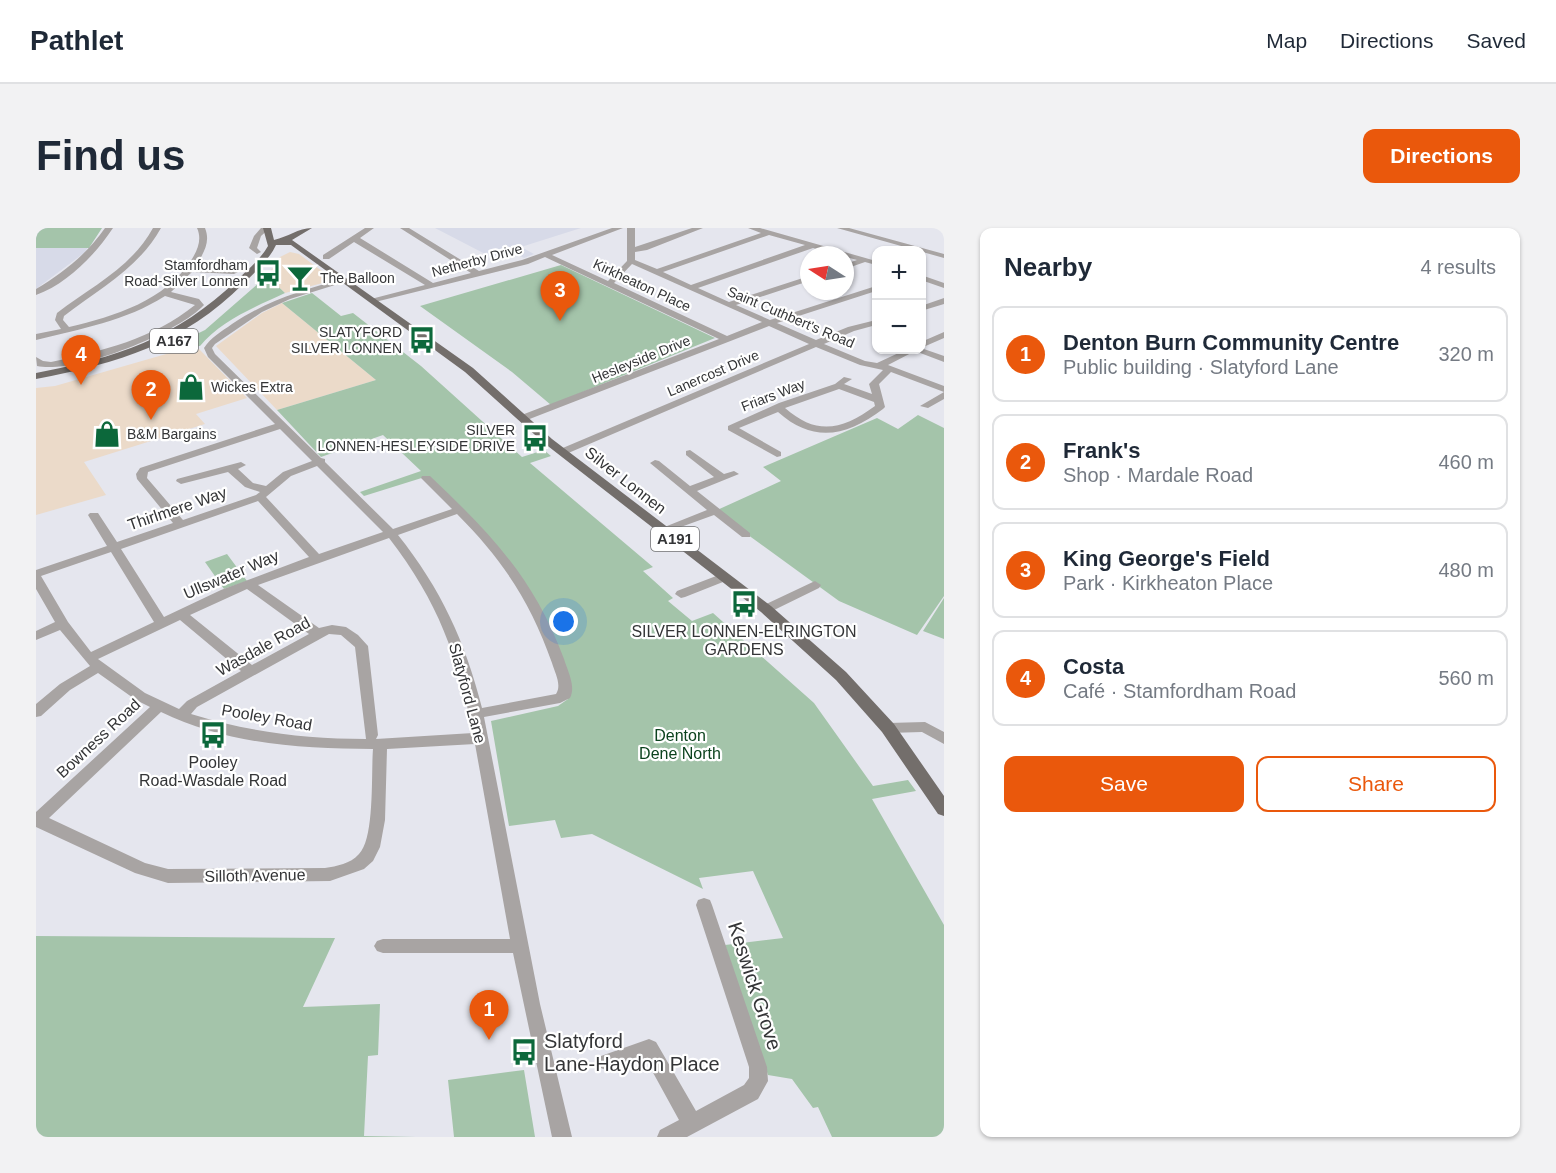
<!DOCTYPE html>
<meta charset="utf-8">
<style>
:root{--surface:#fff;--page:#f2f2f3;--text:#1f2937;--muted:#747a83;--line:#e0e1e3;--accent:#ea580c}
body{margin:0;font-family:Arial,sans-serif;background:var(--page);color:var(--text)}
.controls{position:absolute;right:18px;top:18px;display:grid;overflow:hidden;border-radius:12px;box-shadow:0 2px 4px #0004}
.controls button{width:54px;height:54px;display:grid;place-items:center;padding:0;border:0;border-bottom:2px solid var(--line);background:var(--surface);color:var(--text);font:30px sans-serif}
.compass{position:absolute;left:764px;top:18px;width:54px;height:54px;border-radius:50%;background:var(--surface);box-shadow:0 2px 4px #0004;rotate:282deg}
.you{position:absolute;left:528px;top:394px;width:21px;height:21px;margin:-15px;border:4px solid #fff;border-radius:50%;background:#1a73e8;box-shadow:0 0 0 9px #1a73e833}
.badge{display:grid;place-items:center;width:39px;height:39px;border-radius:50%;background:var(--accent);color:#fff;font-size:20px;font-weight:700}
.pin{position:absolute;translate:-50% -50px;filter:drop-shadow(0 2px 3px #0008)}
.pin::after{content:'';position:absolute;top:32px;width:21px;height:18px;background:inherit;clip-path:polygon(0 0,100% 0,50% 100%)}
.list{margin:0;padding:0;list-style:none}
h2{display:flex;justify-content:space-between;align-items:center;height:78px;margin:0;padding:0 24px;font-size:26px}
h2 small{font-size:20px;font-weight:400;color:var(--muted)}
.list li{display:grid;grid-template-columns:39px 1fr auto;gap:18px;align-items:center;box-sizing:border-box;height:96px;margin:0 12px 12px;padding:0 12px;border:2px solid var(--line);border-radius:12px}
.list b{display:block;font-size:22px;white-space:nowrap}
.list p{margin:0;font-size:20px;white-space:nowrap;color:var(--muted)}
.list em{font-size:20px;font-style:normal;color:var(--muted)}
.actions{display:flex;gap:12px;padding:18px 24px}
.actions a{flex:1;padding:14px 0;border:2px solid var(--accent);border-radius:12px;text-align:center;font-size:21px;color:var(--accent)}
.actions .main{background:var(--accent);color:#fff}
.map{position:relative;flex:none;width:908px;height:909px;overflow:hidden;border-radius:12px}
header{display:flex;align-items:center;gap:36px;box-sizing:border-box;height:84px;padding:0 30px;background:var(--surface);border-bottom:2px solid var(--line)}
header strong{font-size:28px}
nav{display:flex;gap:33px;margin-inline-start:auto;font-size:21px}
.intro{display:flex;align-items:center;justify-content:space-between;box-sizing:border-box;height:144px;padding:0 36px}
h1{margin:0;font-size:42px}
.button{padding:15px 27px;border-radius:12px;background:var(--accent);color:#fff;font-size:21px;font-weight:700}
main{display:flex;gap:36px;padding:0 36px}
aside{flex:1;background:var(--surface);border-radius:12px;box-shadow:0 2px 4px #0004}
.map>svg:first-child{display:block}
</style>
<header>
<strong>Pathlet</strong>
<nav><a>Map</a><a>Directions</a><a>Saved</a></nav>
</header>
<div class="intro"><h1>Find us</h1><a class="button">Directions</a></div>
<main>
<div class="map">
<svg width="908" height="909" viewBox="0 0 908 909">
<rect width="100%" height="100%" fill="#e5e6ee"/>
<path fill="#ebdac9" d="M254,24L263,26L298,52L249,65L231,48L244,29Z
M246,75L340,152L241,182L180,118L226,85Z
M163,121L211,170L160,186L169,196L48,234L70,267L0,287V160L19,158L144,122Z"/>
<path fill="#d7dae8" d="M0,0H66L48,25L0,61Z
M399,0H545L485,19L498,26L488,30L474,23L455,29Z"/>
<path fill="#a4c4aa" d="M0,0H66L53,20H0Z
M525,37L679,110L515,177L476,144L384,78Z
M231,48L249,65C221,78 184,93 164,118L132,120L169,102Z
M276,65L305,88L317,85L385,138L486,229L508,222L515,228L494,235L617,339L607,343L637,370L632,373L656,393L677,385L778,475L837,558L872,552L880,563L836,571L908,697V909H796L782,879L777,880L756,851L732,847L689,717L747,710L717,643L663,650L667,661L556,606L525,610L519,592L473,598L455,493L522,478L532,471L504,382L424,278L392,248L328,268L324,264L385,243L347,207L285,229L241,182L340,152L246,75Z
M882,187L908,200V368L881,407L803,373L679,283L745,253L727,239L841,190L862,201Z
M191,326L211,353L188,361L169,334Z
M908,370V411L887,403Z
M0,708L299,710L267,779L344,776L342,827L332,828L328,908L380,909H0Z
M488,842L499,909H418L412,852Z"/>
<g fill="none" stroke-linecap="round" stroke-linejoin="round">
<path fill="#a8a4a3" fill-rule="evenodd" d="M69,0H77C59,27 31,56 0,67V61C27,45 51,26 69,0Z
M117,0H125C102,41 64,60 28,88L27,92L33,99C79,88 129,73 156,31C162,21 166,11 161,0H169C175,15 167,26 159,39L198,42L202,44L198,46L156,44L135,64L163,71L168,77C141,106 39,146 1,138L0,129L7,133L15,134C66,123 117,111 159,77L129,68C90,93 44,101 0,112V106L25,101L19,92L21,85C56,58 95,40 117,0Z
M225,0H234L225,8L221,20L225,24L221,26L213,20L218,8Z
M329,0H338L324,10L397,55L435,45L364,0H373L443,43L486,32L576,0H587L516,27L572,53L591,33V0H599V19L656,0H667L611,22L599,24V32L621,41L725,5L712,0H724L840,33V37L829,34L809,41V36L821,32L777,20L662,60L693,74L773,48V53L700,77L734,92L840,58V63L741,95L780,112L812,99L840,92V97L818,103L788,116L829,133L841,135L869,122L885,120L908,128V134L879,123L852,137L908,158V164L855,144L843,156L849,179L847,181C811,208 778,216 742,184L703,200L745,224V228L741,229L692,202V198L743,175L799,156L808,149L816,151L808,156L836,166L833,156L847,142L824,137L780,119L530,226H522V222L773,116L733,98L491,192H483V188L683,111L509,29L492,36L335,75V71L389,57L318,14L293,31H287V27ZM733,7L769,17L655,57L627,44ZM596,36L726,94L691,108L578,55ZM803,161L838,174L839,178C806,202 781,208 749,180Z
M801,0H813L908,26V30Z
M885,47L908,55V60L885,52Z
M308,50L315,52L254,71L226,84L179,116L176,120L179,126L285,230L289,231V234L357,301L416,281L385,250L386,248H394C455,306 498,350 528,431C532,444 540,458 534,470L524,475L448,489L504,776L536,909H516L477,725H347L341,723L338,718L341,713L347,711H474L439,516L351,521L349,592L344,619L337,633L328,641L294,653L132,655L99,645L0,599V584L114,479L100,472L62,445L34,462L5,488L0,489V476L24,456L54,438L24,402L0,412V403L19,394L0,361V342L71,318L52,287L54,285H62L81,314L137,295L101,251L100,246L104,240L239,196L172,129L168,120C175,109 185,104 196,96C234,71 265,63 308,50ZM244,201L276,233L247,244L230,258L217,255L202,241L210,237L205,234L141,251L140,253L145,256L192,244L209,259L224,264L220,267L147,292L111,250L112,244ZM281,238L347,304L283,326L230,269L255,248ZM222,273L273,329L185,362L128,389L85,321ZM421,286C467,332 495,375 516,435C519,445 526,457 520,466L446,480C429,413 405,361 362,307ZM353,310C403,375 421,427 437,505L340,511L342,507L332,418L322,407L310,399L296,397L283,400L222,357ZM75,324L118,394L55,424L32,394L5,348ZM211,361L273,406L216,437L154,387ZM144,392L205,443L151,473L143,481L109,465L62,431ZM293,406L305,407L319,419L330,511C269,511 213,504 155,486L161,479ZM125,484C191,516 264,521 337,521C335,545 339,610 323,626C314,636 301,638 289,640L132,641L109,635L13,590Z
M908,70V76L885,83V78Z
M908,104V110L885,120V114Z
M908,164V171L892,180L884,178Z
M654,222L688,246L698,243L703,246L661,263L714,305V309H706L678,287L631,304H623L621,302L671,282L614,235L619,232L623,233L654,258L678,249L650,227V223Z
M688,345L692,346L694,349L692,352L649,369L645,370L639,366L641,363Z
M779,353L785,357L783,360L734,384H726L724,381L726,378Z
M889,494L908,504V516L886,504L852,505L847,504L845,500L847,496L852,495Z
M668,670L674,672L676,677L731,839L732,853L722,871L651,909H621L624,902L643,892L609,830L572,843L565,840L563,834L565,828L613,811L620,814L660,883L708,857L713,850V839L660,677L662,672Z"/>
<path fill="#736e6b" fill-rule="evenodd" d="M227,0H235L238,12C252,9 262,0 276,0L256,12L437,140L516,211L735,378L810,444L858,496L908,568V588L902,586L846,504L800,452L725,384L508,215L429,144L255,17H240C233,32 220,43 208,55C147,116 83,135 0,151V145C80,130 141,110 201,52C212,41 224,32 232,18Z"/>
</g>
<defs>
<symbol id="bus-bare" viewBox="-9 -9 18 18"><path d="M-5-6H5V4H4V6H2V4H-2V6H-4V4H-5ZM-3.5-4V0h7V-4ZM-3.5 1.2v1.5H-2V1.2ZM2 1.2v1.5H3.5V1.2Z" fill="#0c683b" stroke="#fff" stroke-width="2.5" paint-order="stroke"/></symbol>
<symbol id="bar-bare" viewBox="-9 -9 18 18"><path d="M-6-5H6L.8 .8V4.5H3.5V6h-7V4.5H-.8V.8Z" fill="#0c683b" stroke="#fff" stroke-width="2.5" paint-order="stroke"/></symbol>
<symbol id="shop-bare" viewBox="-9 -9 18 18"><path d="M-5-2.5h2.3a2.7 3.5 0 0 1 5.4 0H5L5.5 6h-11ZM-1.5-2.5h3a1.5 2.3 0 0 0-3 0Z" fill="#0c683b" stroke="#fff" stroke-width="2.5" paint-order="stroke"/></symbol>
</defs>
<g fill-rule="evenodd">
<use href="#bus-bare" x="213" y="26" width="38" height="38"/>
<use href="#bar-bare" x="245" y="31" width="38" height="38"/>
<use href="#bus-bare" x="367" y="93" width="38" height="38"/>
<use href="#shop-bare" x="136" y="140" width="38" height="38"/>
<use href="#shop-bare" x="52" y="187" width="38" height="38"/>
<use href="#bus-bare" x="480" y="191" width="38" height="38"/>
<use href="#bus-bare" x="689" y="357" width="38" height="38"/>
<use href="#bus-bare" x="158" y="488" width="38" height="38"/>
<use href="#bus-bare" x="469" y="805" width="38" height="38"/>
</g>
<g text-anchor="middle" stroke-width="4.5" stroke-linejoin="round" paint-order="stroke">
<g font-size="14" fill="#343537" stroke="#fff">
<text transform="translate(441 32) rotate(-15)" y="5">Netherby Drive</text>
<text transform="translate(606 57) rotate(25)" y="5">Kirkheaton Place</text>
<text transform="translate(755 89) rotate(23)" y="5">Saint Cuthbert's Road</text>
<text transform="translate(605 131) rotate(-22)" y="5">Hesleyside Drive</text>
<text transform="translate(677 145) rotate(-23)" y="5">Lanercost Drive</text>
<text transform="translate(737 167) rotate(-21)" y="5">Friars Way</text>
</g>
<g font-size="14" fill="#343537" stroke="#fff" text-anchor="end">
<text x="212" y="42">Stamfordham<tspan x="212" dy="16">Road-Silver Lonnen</tspan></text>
<text x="284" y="55" text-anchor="start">The Balloon</text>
<text x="366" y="109">SLATYFORD<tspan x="366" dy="16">SILVER LONNEN</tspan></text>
<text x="175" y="164" text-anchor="start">Wickes Extra</text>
<text x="479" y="207">SILVER<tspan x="479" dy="16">LONNEN-HESLEYSIDE DRIVE</tspan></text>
<text x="91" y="211" text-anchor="start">B&amp;M Bargains</text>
</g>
<g fill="#fff" stroke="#717273" stroke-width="1.5">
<rect x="114" y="101" width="48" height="24" rx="4.5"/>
<rect x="615" y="299" width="48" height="24" rx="4.5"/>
</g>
<g font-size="15" font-weight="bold" fill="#343537">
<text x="138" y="118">A167</text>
<text x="639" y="316">A191</text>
</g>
<g font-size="16" fill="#343537" stroke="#fff">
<text transform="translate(590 252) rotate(38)" y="6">Silver Lonnen</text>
<text transform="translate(141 280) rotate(-19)" y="6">Thirlmere Way</text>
<text transform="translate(195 346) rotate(-23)" y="6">Ullswater Way</text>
<text transform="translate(227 418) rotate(-29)" y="6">Wasdale Road</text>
<text transform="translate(432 465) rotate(75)" y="6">Slatyford Lane</text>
<text transform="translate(231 489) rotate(10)" y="6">Pooley Road</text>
<text transform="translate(62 510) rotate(-43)" y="6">Bowness Road</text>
<text transform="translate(219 647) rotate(-1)" y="6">Silloth Avenue</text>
</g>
<g font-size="16" fill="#343537" stroke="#fff">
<text x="708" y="409">SILVER LONNEN-ELRINGTON<tspan x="708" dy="18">GARDENS</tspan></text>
<text x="177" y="540">Pooley<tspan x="177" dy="18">Road-Wasdale Road</tspan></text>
</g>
<g font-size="16" fill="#0b421d" stroke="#fff">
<text x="644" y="513">Denton<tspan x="644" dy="18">Dene North</tspan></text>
</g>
<g font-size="20" fill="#343537" stroke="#fff">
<text transform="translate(719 758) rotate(72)" y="7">Keswick Grove</text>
</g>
<g font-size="20" fill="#343537" stroke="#fff" text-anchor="start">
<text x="508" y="820">Slatyford<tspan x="508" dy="23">Lane-Haydon Place</tspan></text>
</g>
</g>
</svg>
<div class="controls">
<button>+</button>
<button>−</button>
</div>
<svg class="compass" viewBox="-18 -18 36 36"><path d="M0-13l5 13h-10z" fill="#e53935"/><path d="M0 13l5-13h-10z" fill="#747a83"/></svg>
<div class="you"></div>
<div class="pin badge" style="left:453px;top:812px">1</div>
<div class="pin badge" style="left:115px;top:192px">2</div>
<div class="pin badge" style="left:524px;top:93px">3</div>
<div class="pin badge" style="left:45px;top:157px">4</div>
</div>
<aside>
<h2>Nearby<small>4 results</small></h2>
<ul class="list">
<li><span class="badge">1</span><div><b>Denton Burn Community Centre</b><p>Public building · Slatyford Lane</p></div><em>320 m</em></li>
<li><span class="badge">2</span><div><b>Frank's</b><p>Shop · Mardale Road</p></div><em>460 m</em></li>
<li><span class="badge">3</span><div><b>King George's Field</b><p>Park · Kirkheaton Place</p></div><em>480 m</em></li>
<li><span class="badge">4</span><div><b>Costa</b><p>Café · Stamfordham Road</p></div><em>560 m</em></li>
</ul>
<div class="actions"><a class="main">Save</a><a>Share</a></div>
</aside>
</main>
